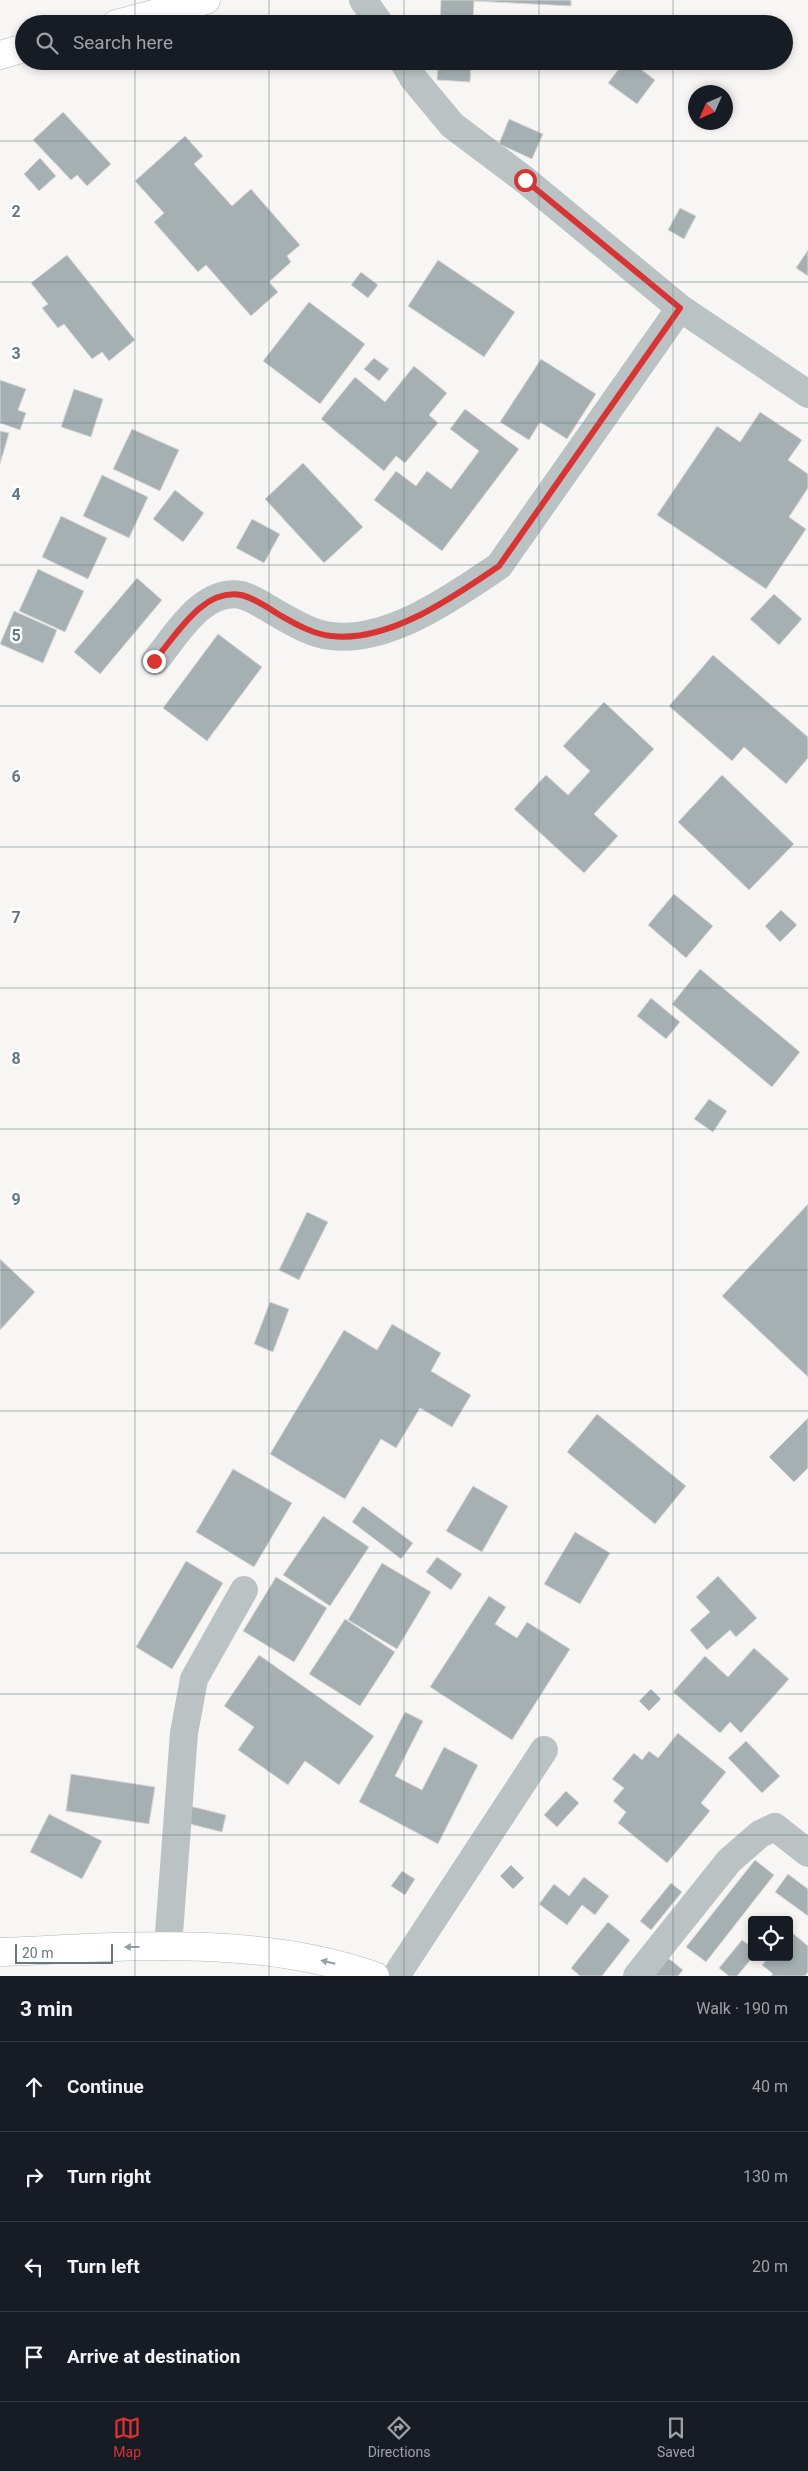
<!DOCTYPE html>
<meta charset="utf-8">
<style>
:root{--surface:#171b24;--page:#20242c;--text:#f1f3f6;--muted:#9ea1a6;--line:#363941;--accent:#d73433}
body{margin:0;font-family:Roboto,sans-serif;background:var(--page);color:var(--text)}
.controls{position:absolute;right:15px;bottom:15px;display:grid;overflow:hidden;border-radius:5px;box-shadow:0 2px 8px #0003}
.controls button{width:45px;height:45px;display:grid;place-items:center;padding:0;border:0;border-bottom:1px solid var(--line);background:var(--surface);color:var(--text);font:25px sans-serif}
.compass{position:absolute;left:688px;top:85px;width:45px;height:45px;border-radius:50%;background:var(--surface);box-shadow:0 2px 8px #0003;rotate:225deg}
.scale{position:absolute;left:15px;bottom:12px;width:98px;box-sizing:border-box;padding-left:5px;border:2px solid #64787d;border-top:0;font-size:14px;line-height:18px;white-space:nowrap;color:#64787d;-webkit-text-stroke:4px #fff;paint-order:stroke}
.stop{position:absolute;width:15px;height:15px;margin:-11px;border:4px solid #d73433;border-radius:50%;background:#fff}
.stop.end{background:#d73433;border-color:#fff;box-shadow:0 1px 5px #0008}
.list{margin:0;padding:0;list-style:none}
h2{display:flex;justify-content:space-between;align-items:center;height:65px;margin:0;padding:0 20px;font-size:21px}
h2 small{font-size:16px;font-weight:400;color:var(--muted)}
.list li{display:grid;grid-template-columns:32px 1fr auto;gap:15px;align-items:center;box-sizing:border-box;height:90px;padding:0 20px;border-top:1px solid var(--line)}
.list b{display:block;font-size:19px;white-space:nowrap}
.list em{font-size:16px;font-style:normal;color:var(--muted)}
.icon{flex:none;width:28px;height:28px;fill:none;stroke:currentColor;stroke-width:2;stroke-linecap:round;stroke-linejoin:round}
.map{position:relative;flex:none;width:808px;height:1976px;overflow:hidden}
.search{position:absolute;background:var(--surface);box-shadow:0 2px 8px #0003;left:15px;right:15px;top:15px;height:55px;display:flex;align-items:center;gap:12px;box-sizing:border-box;padding:0 18px;border-radius:28px;color:var(--muted);font-size:19px}
.sheet{height:425px;background:var(--surface)}
nav{display:flex;justify-content:space-around;align-items:center;box-sizing:border-box;height:70px;border-top:1px solid var(--line);background:var(--surface);font-size:14px;color:var(--muted)}
nav a{display:grid;justify-items:center;gap:2px}
nav .on{color:var(--accent)}
.map>svg:first-child{display:block}
</style>
<div class="map">
<svg width="808" height="1976" viewBox="0 0 808 1976">
<rect width="100%" height="100%" fill="#f7f6f4"/>
<path fill="#a6b0b3" stroke="#d8d8d6" d="M441,0H571V6L474,1L473,24H440Z
M438,61H471L470,82L437,80Z
M625,61H630L655,80L637,104L608,83Z
M63,112L111,164L87,186L77,175L71,180L33,140Z
M509,119L543,134L532,159L499,144Z
M185,136L203,156L194,164L232,206L251,189L300,245L287,256L291,262L269,282L278,292L251,316L206,265L198,272L154,222L164,213L135,181Z
M40,158L56,176L39,191L24,174Z
M680,208L696,216L684,239L668,230Z
M808,250V276L796,268Z
M67,255L135,340L109,361L102,352L92,359L64,324L58,328L42,308L48,304L31,283Z
M438,260L515,312L484,357L408,306Z
M361,272L378,285L368,298L351,285Z
M309,302L365,344L320,404L263,361Z
M374,358L389,369L379,381L364,369Z
M541,359L596,394L567,439L540,422L529,440L500,422Z
M414,366L447,393L429,415L438,423L405,463L396,456L384,471L321,419L355,377L385,402Z
M0,380L26,389L18,410L26,413L20,430L0,423Z
M74,389L103,399L91,437L61,427Z
M465,409L519,449L442,551L374,500L396,471L416,486L427,471L451,489L479,451L450,429Z
M760,412L802,440L788,460L808,474V488L789,517L806,529L766,589L657,515L717,426L740,442Z
M132,429L179,450L160,491L113,469Z
M0,431L9,433L0,464Z
M303,463L363,527L324,563L265,499Z
M102,475L148,497L129,538L83,516Z
M175,490L204,513L183,542L153,519Z
M61,516L107,538L88,579L42,557Z
M252,519L280,534L264,563L236,548Z
M38,569L84,591L65,632L19,611Z
M137,578L162,600L100,674L74,652Z
M774,594L802,619L779,645L750,619Z
M14,611L57,630L43,663L0,644Z
M218,634L262,667L207,741L163,708Z
M713,655L808,737V758L786,784L744,747L732,761L669,706Z
M604,702L654,749L594,814L618,836L584,873L514,809L546,775L568,795L590,771L563,746Z
M722,775L794,844L749,890L678,822Z
M674,894L713,926L686,958L648,925Z
M781,910L797,925L780,942L765,926Z
M700,969L800,1052L772,1087L672,1004Z
M651,998L680,1022L666,1039L637,1016Z
M709,1099L727,1111L713,1132L694,1119Z
M808,1204V1377L722,1296Z
M307,1212L328,1222L299,1280L279,1270Z
M0,1259L35,1292L0,1330Z
M270,1302L289,1309L273,1352L254,1344Z
M392,1324L441,1353L431,1371L471,1395L452,1427L420,1408L396,1448L381,1439L345,1499L270,1454L344,1330L377,1350Z
M597,1414L686,1486L655,1524L567,1452Z
M808,1418V1468L794,1482L769,1457Z
M233,1469L292,1503L254,1567L196,1532Z
M473,1486L508,1506L482,1552L446,1531Z
M363,1506L413,1543L401,1559L352,1522Z
M323,1516L369,1547L330,1606L283,1575Z
M575,1532L610,1553L580,1604L544,1584Z
M437,1557L462,1574L451,1590L426,1572Z
M186,1561L223,1583L172,1669L136,1647Z
M382,1563L431,1592L397,1649L348,1620Z
M718,1576L757,1618L736,1637L730,1630L707,1650L690,1630L710,1612L696,1597Z
M276,1577L327,1608L294,1662L243,1631Z
M489,1596L506,1607L495,1624L517,1638L527,1622L570,1649L512,1740L430,1687Z
M345,1619L395,1652L360,1706L309,1674Z
M754,1648L789,1679L741,1733L730,1722L720,1733L673,1692L705,1656L728,1677Z
M259,1655L374,1736L339,1785L305,1761L288,1785L238,1750L254,1727L224,1706Z
M651,1689L661,1699L649,1711L639,1701Z
M405,1712L423,1721L395,1776L422,1790L444,1747L478,1765L438,1844L359,1802Z
M678,1733L726,1772L701,1803L710,1811L667,1863L618,1823L626,1812L613,1801L624,1788L612,1779L634,1753L642,1760L649,1751L658,1758Z
M746,1741L780,1776L762,1793L728,1758Z
M71,1774L155,1787L149,1824L66,1811Z
M566,1791L579,1803L557,1827L544,1815Z
M190,1806L226,1815L222,1832L186,1823Z
M49,1814L102,1841L82,1879L30,1852Z
M755,1860L774,1875L706,1962L686,1947Z
M511,1865L524,1878L513,1889L500,1876Z
M402,1871L415,1879L405,1895L391,1886Z
M788,1874L808,1889V1916L775,1892Z
M584,1877L609,1896L595,1915L582,1905L567,1925L539,1904L554,1884L569,1896Z
M671,1883L682,1892L651,1930L640,1921Z
M608,1922L630,1940L602,1976H580L571,1968Z
M790,1931L808,1946V1972L805,1976H771L773,1974L762,1965L769,1957H789Z
M742,1940L752,1947L753,1957L737,1976H729L719,1968Z
M668,1958L683,1970L678,1976H654Z"/>
<g fill="none" stroke-linecap="round" stroke-linejoin="round">
<defs>
<path id="secondary" d="M116,24L206,0
M0,55L24,48
M0,1952C124,1947 255,1934 375,1976"/>
</defs>
<use href="#secondary" stroke="#aeb6b8" stroke-width="29"/>
<path stroke="#bbc2c3" stroke-width="28" d="M363,0L380,24
M403,61L413,78L452,125L525,180L680,308L808,394
M155,661C176,636 202,588 241,595C254,598 267,608 278,614C294,623 312,634 331,636C389,643 453,597 499,566L680,308
M168,1947L184,1733L194,1679L244,1590
M396,1976L544,1750
M637,1976L729,1861L760,1834L775,1827L808,1853"/>
<use href="#secondary" stroke="#fff" stroke-width="28"/>
</g>
<defs><path id="oneway-solid" d="M-6-.8H1V-3.2L6.5 0L1 3.2V.8H-6Z" transform="scale(1.25)"/></defs>
<g fill="#92a0a4">
<use href="#oneway-solid" transform="translate(132 1947) rotate(-180)"/>
<use href="#oneway-solid" transform="translate(328 1962) rotate(-167)"/>
</g>
<g fill="none" stroke-linecap="round" stroke-linejoin="round">
<path stroke="#d73433" stroke-width="6" d="M154,661C176,636 202,588 241,595C254,598 267,607 278,614C294,623 312,634 331,636C389,643 453,597 499,566L680,308L525,180"/>
</g>
<path fill="none" stroke="#64787d" stroke-width="1" stroke-opacity="0.55" d="M135,0V24M269,0V24M404,0V24M539,0V24M673,0V24M135,61V1976M269,61V1976M404,61V1976M539,61V1976M673,61V1976M0,141H808M0,282H808M0,423H808M0,565H808M0,706H808M0,847H808M0,988H808M0,1129H808M0,1270H808M0,1411H808M0,1553H808M0,1694H808M0,1835H808"/>
<g font-size="16" text-anchor="middle" font-weight="bold" fill="#64787d" stroke="#fff" stroke-width="5" stroke-linejoin="round" paint-order="stroke">
<text x="16" y="217">2</text>
<text x="16" y="359">3</text>
<text x="16" y="500">4</text>
<text x="16" y="641">5</text>
<text x="16" y="782">6</text>
<text x="16" y="923">7</text>
<text x="16" y="1064">8</text>
<text x="16" y="1205">9</text>
</g>
</svg>
<div class="controls">
<button><svg class="icon" aria-label="locate" viewBox="0 0 24 24"><circle cx="12" cy="12" r="6"/><path d="M12 2v4M12 18v4M2 12h4M18 12h4"/></svg></button>
</div>
<svg class="compass" viewBox="-18 -18 36 36"><path d="M0-13l5 13h-10z" fill="#e53935"/><path d="M0 13l5-13h-10z" fill="#9ea1a6"/></svg>
<div class="scale">20 m</div>
<div class="stop" style="left:525px;top:180px"></div>
<div class="stop end" style="left:154px;top:661px"></div>
<div class="search"><svg class="icon" aria-label="search" viewBox="0 0 24 24"><circle cx="10" cy="10" r="6"/><path d="M15 15l6 6"/></svg>Search here</div>
</div>
<section class="sheet">
<h2>3 min<small>Walk · 190 m</small></h2>
<ul class="list">
<li><svg class="icon" aria-label="ahead" viewBox="0 0 24 24"><path d="M12 20V5M6 11l6-6 6 6"/></svg><div><b>Continue</b></div><em>40 m</em></li>
<li><svg class="icon" aria-label="right" viewBox="0 0 24 24"><path d="M7 20v-9h11M14 6l5 5-5 5"/></svg><div><b>Turn right</b></div><em>130 m</em></li>
<li><svg class="icon" aria-label="left" viewBox="0 0 24 24"><path d="M17 20v-9H6M10 6l-5 5 5 5"/></svg><div><b>Turn left</b></div><em>20 m</em></li>
<li><svg class="icon" aria-label="arrive" viewBox="0 0 24 24"><path d="M6 21V4h12l-3 4 3 4H6"/></svg><div><b>Arrive at destination</b></div></li>
</ul>
</section>
<nav>
<a class="on"><svg class="icon" aria-label="map" viewBox="0 0 24 24"><path d="M3 6l6-2 6 2 6-2v14l-6 2-6-2-6 2zM9 4v14M15 6v14"/></svg>Map</a>
<a><svg class="icon" aria-label="directions" viewBox="0 0 24 24"><path d="M12 3l9 9-9 9-9-9zM9 14v-3h6M13 9l2 2-2 2"/></svg>Directions</a>
<a><svg class="icon" aria-label="saved" viewBox="0 0 24 24"><path d="M7 4h10v16l-5-4-5 4z"/></svg>Saved</a>
</nav>
